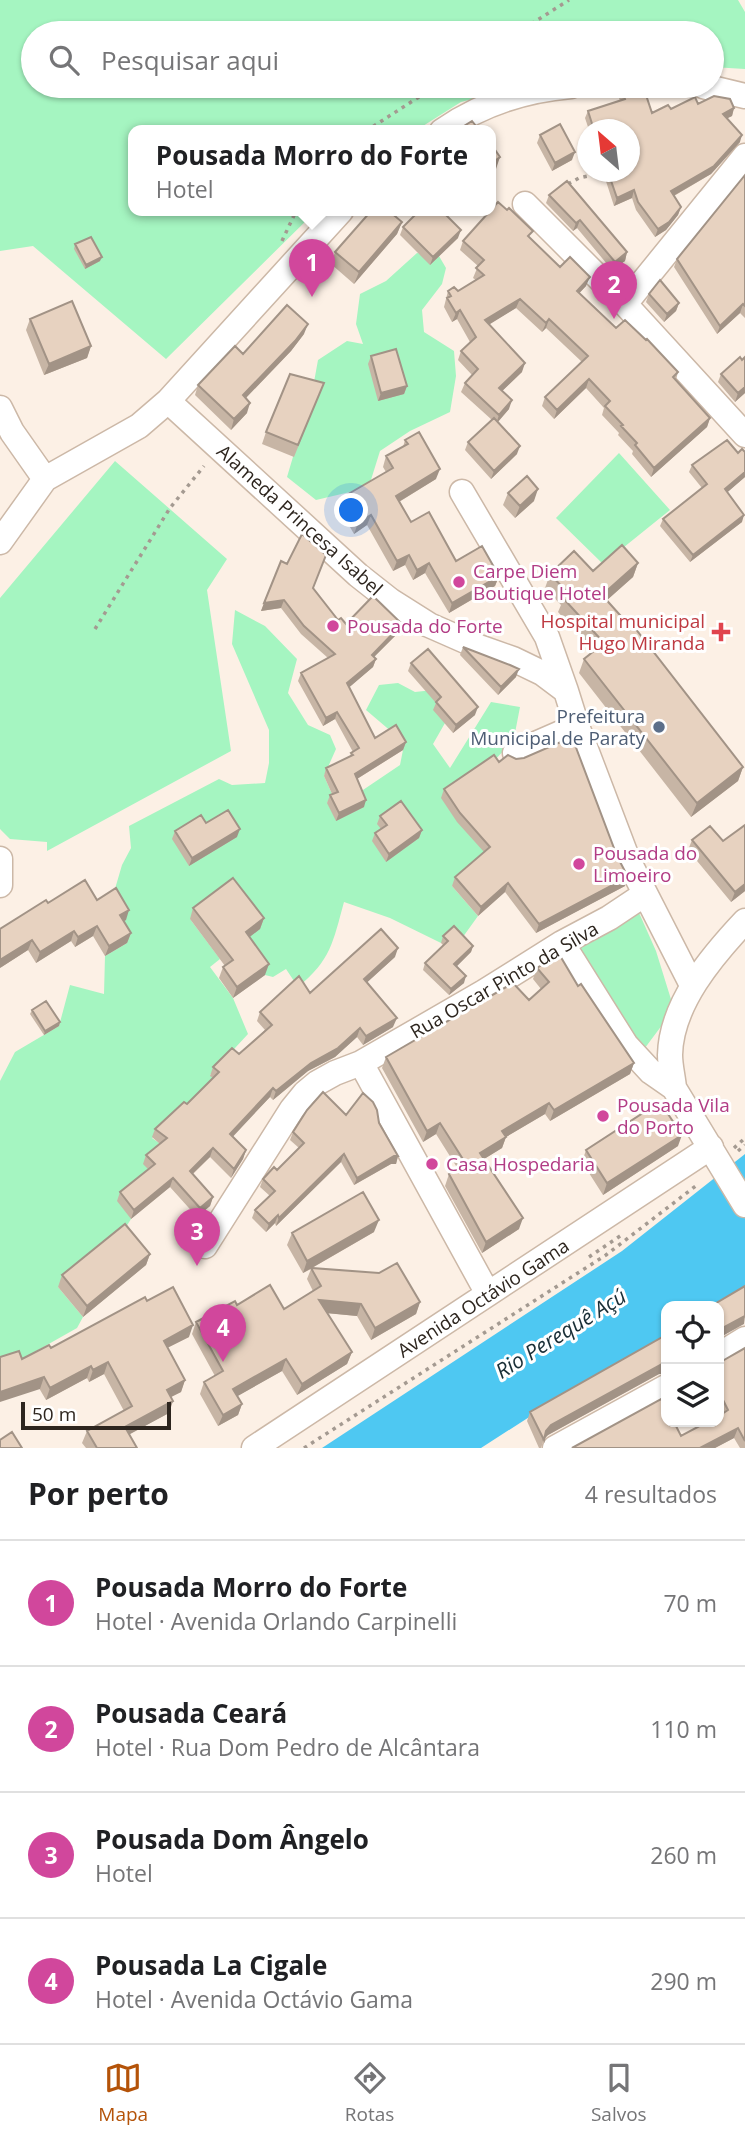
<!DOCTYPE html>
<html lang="pt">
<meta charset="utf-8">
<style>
:root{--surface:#fff;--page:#f2f2f2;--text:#202124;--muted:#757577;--line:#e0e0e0;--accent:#b45309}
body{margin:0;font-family:"Open Sans",sans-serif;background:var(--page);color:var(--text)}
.controls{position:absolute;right:21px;bottom:21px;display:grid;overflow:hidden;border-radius:14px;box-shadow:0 2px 5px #0004}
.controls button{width:63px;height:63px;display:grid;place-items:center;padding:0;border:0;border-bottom:2px solid var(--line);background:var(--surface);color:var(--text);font:35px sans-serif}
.compass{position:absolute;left:577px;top:119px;width:63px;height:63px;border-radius:50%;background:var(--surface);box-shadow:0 2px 5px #0004;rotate:332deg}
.scale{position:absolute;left:21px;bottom:18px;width:150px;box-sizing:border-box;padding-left:7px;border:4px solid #2d251e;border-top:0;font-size:19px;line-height:24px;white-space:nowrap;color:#2d251e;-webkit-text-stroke:5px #fff;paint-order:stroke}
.you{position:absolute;left:352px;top:511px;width:24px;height:24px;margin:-18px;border:5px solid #fff;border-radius:50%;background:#1a73e8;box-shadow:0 0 0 10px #1a73e833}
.badge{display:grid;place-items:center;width:46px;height:46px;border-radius:50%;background:var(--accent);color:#fff;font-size:23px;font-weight:700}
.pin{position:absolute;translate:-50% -58px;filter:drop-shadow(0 2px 4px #0008)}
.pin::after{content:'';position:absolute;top:37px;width:24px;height:21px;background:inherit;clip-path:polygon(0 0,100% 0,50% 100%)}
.popup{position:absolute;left:128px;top:125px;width:368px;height:91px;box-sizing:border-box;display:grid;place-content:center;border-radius:14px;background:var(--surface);filter:drop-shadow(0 2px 5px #0005);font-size:23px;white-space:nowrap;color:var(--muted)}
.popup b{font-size:26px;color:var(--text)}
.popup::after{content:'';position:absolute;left:50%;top:100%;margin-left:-14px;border:14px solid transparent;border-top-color:var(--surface)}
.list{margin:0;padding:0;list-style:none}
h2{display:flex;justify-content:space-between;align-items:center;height:91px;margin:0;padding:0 28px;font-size:30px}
h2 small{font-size:23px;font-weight:400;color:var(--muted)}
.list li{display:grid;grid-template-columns:46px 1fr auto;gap:21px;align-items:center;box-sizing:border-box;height:126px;padding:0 28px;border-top:2px solid var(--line)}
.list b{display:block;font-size:26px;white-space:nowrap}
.list p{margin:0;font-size:23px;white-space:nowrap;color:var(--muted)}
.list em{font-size:23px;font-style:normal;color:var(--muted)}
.icon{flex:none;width:38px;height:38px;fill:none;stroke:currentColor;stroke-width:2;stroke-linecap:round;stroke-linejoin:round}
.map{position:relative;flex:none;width:745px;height:1448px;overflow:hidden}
.search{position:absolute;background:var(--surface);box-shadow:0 2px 5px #0004;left:21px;right:21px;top:21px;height:77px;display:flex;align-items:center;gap:18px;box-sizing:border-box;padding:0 24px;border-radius:38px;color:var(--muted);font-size:26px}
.sheet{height:595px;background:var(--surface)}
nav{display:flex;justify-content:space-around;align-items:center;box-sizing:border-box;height:98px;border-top:2px solid var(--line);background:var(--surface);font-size:19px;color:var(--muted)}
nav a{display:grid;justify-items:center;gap:4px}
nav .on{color:var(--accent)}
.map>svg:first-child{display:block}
</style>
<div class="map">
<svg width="745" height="1448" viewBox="0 0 745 1448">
<rect width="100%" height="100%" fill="#fcf0e5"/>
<path fill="#a5f5c1" d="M0,0H738L745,12V69L712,67V33H33V86H524L461,102L415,131H134V211H316L166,359L33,246L0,251Z
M417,253L439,256L446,268L442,284L422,310L424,332L454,351L456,376L450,412L410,431L380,451L370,483L350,492L316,500L287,477L312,393L318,360L347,341L363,344L356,324L360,294L386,281Z
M619,453L670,510L603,564L556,518Z
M115,461L227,559L207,590L231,751L47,851V842L10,839L0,829V598Z
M235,610L265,626L297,659L288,693L308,725L330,735L336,749L324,776L332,794L327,803L357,794L400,765L403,750L393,733L366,710L379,685L398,683L415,692L433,690L445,723L433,744L450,768L491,702L520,707L515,733L509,745L491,764L485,853L452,886L478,916L460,941L441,943L390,918L344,902C333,942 331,960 298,987L286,969L273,977L265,975L251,956L190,919L220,959L210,967L233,998L248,1034L210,1075L216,1081L152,1138L162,1145L131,1219L121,1235L58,1287L83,1317L77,1328L15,1363L0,1368V1081L15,1052L59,1026L70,985L104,994L105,956L127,943L117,925L125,920L112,899L122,865L131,848L129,826L219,779L232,785L265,783L269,763V730L232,644Z
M636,906L656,951L674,1009L639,1056L577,951L579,945Z"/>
<path fill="#4ec8f2" d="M745,1154V1291L719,1307L666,1306V1337L537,1412L481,1448H322L622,1251Z"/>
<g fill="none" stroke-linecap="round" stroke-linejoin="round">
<defs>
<path id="minor" d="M703,86L745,96
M442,131C481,104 524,90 571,86
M525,204L625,304L745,435
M625,304L745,156
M168,401L358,575L391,601L429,625L479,647L513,659L542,673L566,691L577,726L628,860L692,985
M0,408L12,432L45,479L139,426L168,401L341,211
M462,492L547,637L566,691
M0,542L45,479
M515,753L577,726
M0,859V885
M562,943L626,1045L651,1072L674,1088L745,1205
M361,1063L488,1294
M674,1088C673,1077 670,1066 670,1055C671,1004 712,956 745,921
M205,1246L292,1109L305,1093L317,1083L335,1073L361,1063L484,992L562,943L609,918L645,894
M719,1355L745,1339
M254,1448L711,1147
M555,1448L666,1387"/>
</defs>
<use href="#minor" stroke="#ccb8a7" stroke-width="27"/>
<path stroke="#a49a91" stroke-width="3.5" stroke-dasharray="3.5 5" stroke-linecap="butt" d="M517,33L569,0
M366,131L436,86
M568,184L579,178L606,172
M282,241L296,211
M95,629L170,508L204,466
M734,1148L745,1138
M738,1151L745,1145
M589,1257L623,1234
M304,1448L606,1255L697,1185"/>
<use href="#minor" stroke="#fff" stroke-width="24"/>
</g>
<path fill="#c7b5a5" d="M622,91L652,113L698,104L734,108L732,116L727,118L740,142L711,174L674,196L681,207L678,215L666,230L655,237L636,210L632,198L614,206L603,172H629V130H589L585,118L588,111L620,100L619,99Z
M540,135L572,160L552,171L537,143Z
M745,175V318L740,313L717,334L674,267L677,259Z
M549,195L627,252L625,261L612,270L577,228L573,231L546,203Z
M402,222L397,234L354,284L331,264L335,252Z
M403,227L458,238L430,265L400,235Z
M531,239L560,267L586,286L579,293L616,328L678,372L676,380L710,418L707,427L651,477L632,454L633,451L618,435L619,433L602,415L604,408L586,388L554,419L542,406L545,397L582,362L546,328L542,332L516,308L489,324L522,372L502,391L509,409L498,422L517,454L491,479L465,450L468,442L492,420L461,392L465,383L472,375L458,360L461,351L470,342L457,319L452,322L444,307L448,291H458L476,280L473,278L478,266L460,250L463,241Z
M75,244L100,261L85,269L74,249Z
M649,294L679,303L676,311L664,322L646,302Z
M30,319L91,346L87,358L44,375L26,330Z
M304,334L291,351L246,398L247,413L231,430L195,395L198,385L243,354Z
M371,356L407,386L404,394L378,401L368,364Z
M742,360L745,393L735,402L718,382L721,374Z
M319,395L294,457L262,444L266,432Z
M405,440L436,479L399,502L411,522L456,561L499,576L495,586L449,613L425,573L413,580L405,565L393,571L367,525L354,534L339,508L343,497L386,472L383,467L386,456L403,447Z
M745,452V477L727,492L742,522L690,562L660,526L663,519L702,488L689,472L692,465L738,453Z
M508,493L534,501L515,518L503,505Z
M281,561L313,588L338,620L346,624L399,632L374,657L376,659L373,667L349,687L375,738L406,742L403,750L357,779L364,807L336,821L327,803L330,795L332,794L324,776L326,768L350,756L351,753L353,752L335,719L323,726L298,681L301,673L328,658L301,634L281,608L261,611Z
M638,563L633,577L607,600L743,767L738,781L691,817L579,673L584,659L594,652L558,612L561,605L545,588L550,574L593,571Z
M463,647L516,677L498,695L460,655Z
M411,663L475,715L453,733L433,710L436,703L408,671Z
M499,762L625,886L536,933L505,892L478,916L452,886L455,877L484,852L457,822L441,798L444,789Z
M380,816L422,830L419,838L386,862L372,841L375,833L381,829L377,824Z
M206,823L237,837L189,866L172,839L175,831Z
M692,840L745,891L731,902L688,850Z
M97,900L126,920L124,921L131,933L127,943L105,956L93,936L75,947L71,941L36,963L28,950L0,968L48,903Z
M193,908L264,918L260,929L249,937L265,975L233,998L219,978L223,967L225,966L190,919Z
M443,936L473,946L471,952L456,967L464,983L449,995L423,970L425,963L443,945L441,943Z
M395,957L367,982L393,1027L363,1045L357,1037L335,1057L308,1071L273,1100L270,1097L232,1136L246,1150L243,1159L231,1178L210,1157L193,1174L213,1197L210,1206L197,1217L170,1187L131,1219L117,1201L120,1192L148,1169L143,1164L146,1155L160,1144L152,1137L155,1129L187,1104L213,1078L210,1076L213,1067L239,1054L265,1030L257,1021L260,1012L310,993Z
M537,968L578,986L634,1063L630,1074L550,1121L545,1114L506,1137L502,1148L484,1159L519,1229L482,1253L445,1186L449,1174L458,1169L436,1134L423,1142L382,1068L386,1057L529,1000L541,989L533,979Z
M32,1010L60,1022L59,1026L44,1035L30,1014Z
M346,1115L379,1123L398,1156L396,1164H391L354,1185L341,1162L276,1226L275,1223L266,1232L252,1218L255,1210L270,1196L260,1187L263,1179L277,1170L299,1148L290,1140L293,1132Z
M678,1146L603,1195L582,1162L586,1150Z
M374,1232L312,1268L420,1302L416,1314L371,1340L357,1316L327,1313L352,1352L347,1364L297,1395L282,1371L237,1396L242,1404L238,1415L218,1426L200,1394L204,1382L215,1376L192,1334L196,1322L237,1305L284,1309L313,1291L307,1279L311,1269L303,1273L287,1245L292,1233Z
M150,1254L146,1265L83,1317L58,1287L62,1275Z
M147,1301L189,1337L167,1348L185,1380L181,1392L171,1397L169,1413L129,1434L137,1448H86L82,1443L87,1431L124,1411L104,1374L89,1382L87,1378L46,1400L22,1359L51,1348Z
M666,1335V1374H659L548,1435L544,1439L541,1448H539L527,1421L530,1412Z
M745,1348V1448H740L734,1438L715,1448H572L681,1436L722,1414L719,1409V1359L724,1360Z"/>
<path fill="#a29386" d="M734,108L732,116L720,122L723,114Z
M742,135L740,142L711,174L668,199L671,191Z
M575,152L572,160L552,171L555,163Z
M500,157L496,169L491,173V164Z
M634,190L632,198L614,206L617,198Z
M681,207L678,215L666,230L655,237L658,229Z
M580,220L577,228L573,231L576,223Z
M402,222L397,234L354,284L359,272Z
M461,230L458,238L430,265L433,257Z
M627,252L625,261L612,270L615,262Z
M102,257L100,261L85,269L86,265Z
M590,277L586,286L573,300L577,291Z
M520,299L516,308L482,329L485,320Z
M679,303L676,311L664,322L667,314Z
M743,304L740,313L717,334L720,326Z
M460,310L457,319L452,322L456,313Z
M549,319L546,328L542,332L546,323Z
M308,324L304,334L291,351L239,405L243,395Z
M91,346L87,358L44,375L49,364Z
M525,363L522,372L496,397L499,388Z
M589,379L586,388L554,419L557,410Z
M407,386L404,394L378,401L381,393Z
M745,387V393L735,402L738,393Z
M512,400L509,409L496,424L499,415Z
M250,403L247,413L231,430L234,419Z
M710,418L707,427L651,477L654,468Z
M520,446L517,454L491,479L494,471Z
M440,469L436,479L392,506L396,496Z
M745,472V477L722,497L725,489Z
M538,489L534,501L515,518L520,506Z
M371,515L367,525L354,534L358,523Z
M744,515L742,522L690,562L693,555Z
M409,555L405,565L393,571L397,561Z
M429,563L425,573L413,580L417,570Z
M638,563L633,577L597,609L602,595Z
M499,576L495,586L449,613L452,603Z
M284,600L281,608L261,611L264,603Z
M402,624L399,632L369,662L372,655Z
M376,659L373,667L345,691L347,683Z
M519,669L516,677L498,695L501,687Z
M478,707L475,715L453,733L456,725Z
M337,712L335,719L323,726L326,718Z
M406,742L403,750L352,782L355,774Z
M743,767L738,781L691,817L697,803Z
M366,800L364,807L336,821L339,813Z
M240,829L237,837L189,866L192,858Z
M422,830L419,838L386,862L389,854Z
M628,877L625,886L536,933L539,924Z
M508,883L505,892L478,916L481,907Z
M745,884V891L731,902L735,892Z
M129,910L126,920L117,925L120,915Z
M264,918L260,929L242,943L246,932Z
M97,926L93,936L75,947L78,937Z
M74,931L71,941L36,963L40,952Z
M131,933L127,943L105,956L109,946Z
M32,940L28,950L0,968V960Z
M473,946L471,952L452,971L454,964Z
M398,948L395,957L361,988L364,979Z
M269,964L265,975L233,998L237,987Z
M466,976L464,983L449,995L451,989Z
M397,1018L393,1027L363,1045L366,1036Z
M60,1022L59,1026L44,1035L45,1031Z
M360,1028L357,1037L335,1057L308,1071L273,1100L276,1091L311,1063Z
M634,1063L630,1074L550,1121L554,1110Z
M273,1088L270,1097L227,1143L230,1134Z
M549,1103L545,1114L506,1137L502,1148L476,1164L480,1153L502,1131Z
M440,1123L436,1134L423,1142L427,1131Z
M682,1135L678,1146L603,1195L607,1183Z
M213,1148L210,1157L187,1179L190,1171Z
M246,1150L243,1159L231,1178L234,1169Z
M344,1154L341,1162L276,1226L279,1218Z
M394,1156H398L396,1164H391L354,1185L357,1178Z
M173,1178L170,1187L131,1219L134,1210Z
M213,1197L210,1206L197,1217L200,1208Z
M278,1215L275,1223L266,1232L269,1224Z
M523,1218L519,1229L482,1253L486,1242Z
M379,1220L374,1232L303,1273L307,1261Z
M150,1254L146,1265L83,1317L87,1306Z
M319,1300L361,1304L357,1316L315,1312Z
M420,1302L416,1314L371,1340L375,1328Z
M745,1316L744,1324L719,1338V1330Z
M193,1325L189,1337L159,1352L164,1341Z
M352,1352L347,1364L297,1395L302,1384Z
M286,1359L282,1371L229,1401L233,1389Z
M108,1362L104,1374L89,1382L93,1370Z
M662,1364H666V1374H659L548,1435L542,1441L546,1431L551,1425Z
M91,1366L87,1378L46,1400L50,1388Z
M44,1377L40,1389L0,1402V1392Z
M185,1380L181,1392L163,1401L167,1390Z
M173,1401L169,1413L121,1439L125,1427Z
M242,1404L238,1415L218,1426L223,1415Z
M738,1428L734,1438L715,1448H700Z"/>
<path fill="#e7d2c0" stroke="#a29386" stroke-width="2" d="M638,86H643L652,113L668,105L671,109L695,97L698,104L714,96L730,99L734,108L723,114L742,135L714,166L671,191L681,207L669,222L658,229L638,202L634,190L617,198L608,172H629V130H594L588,111L625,99L622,91Z
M472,121L480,131H456Z
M560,124L575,152L555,163L540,135Z
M491,144L500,157L491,164Z
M745,175V306L743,304L720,326L677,259Z
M567,181L627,252L615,262L580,220L576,223L549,195Z
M498,202L507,210L509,208L533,231L528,236L560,267L570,257L590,277L577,291L616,328L625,320L646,340L647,339L678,372L673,377L710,418L654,468L635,445L637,443L621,426L623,425L605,406L610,401L589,379L557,410L545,397L588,356L549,319L546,323L520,299L485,320L525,363L499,388L512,400L499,415L465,383L478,369L461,351L476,337L460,310L456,313L447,298L451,296L448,291L454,287L458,291L484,275L476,268L484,260L463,241Z
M371,211H389L402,222L359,272L335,252Z
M419,211H442L461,230L433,257L403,227Z
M91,237L102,257L86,265L75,244Z
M660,280L679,303L667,314L649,294Z
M72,301L91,346L49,364L30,319Z
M287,305L308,324L295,341L243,395L250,403L234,419L198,385L235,346L243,354Z
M396,349L407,386L381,393L371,356Z
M740,357L742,360L745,357V387L738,393L721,374Z
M290,374L324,383L298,445L266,432Z
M494,418L520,446L494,471L468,442Z
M419,432L440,469L396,496L411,522L429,512L456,561L482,546L499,576L452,603L429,563L417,570L409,555L397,561L371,515L358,523L343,497L393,468L386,456L408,444L405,440Z
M727,440L738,453L742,449L745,452V472L725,489L744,515L693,555L663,519L707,484L692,465Z
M527,476L538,489L520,506L508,493Z
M302,534L326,555L313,588L338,620L341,618L346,624L373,596L402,624L372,655L376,659L347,683L375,738L396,725L406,742L355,774L366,800L339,813L330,795L338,792L326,768L353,755L351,753L359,748L337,712L326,718L301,673L335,654L304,626L284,600L264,603L281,561L287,564Z
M622,545L638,563L602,595L628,624L631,623L743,767L697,803L584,659L604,643L563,598L568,593L550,574L574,551L593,571Z
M463,647L510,665L519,669L501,687Z
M428,649L478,707L456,725L436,702L441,697L411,663Z
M572,737L617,856L628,877L539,924L508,883L481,907L455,877L490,847L460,813L444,789L494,755L499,762L508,755L516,759L524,758Z
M401,801L422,830L389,854L375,833L387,825L380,816Z
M228,810L240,829L192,858L175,831L201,815L206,823Z
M745,825V884L735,892L692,840L710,826L723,841Z
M233,878L264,918L246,932L269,964L237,987L223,967L233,960L193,908Z
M85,880L97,900L116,888L129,910L120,915L131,933L109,946L97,926L78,937L74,931L40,952L32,940L0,960V929L46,900L48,903Z
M454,926L473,946L454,964L466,976L451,989L425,963L448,941L443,936Z
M381,929L398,948L364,979L397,1018L366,1036L360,1028L338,1048L311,1063L276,1091L273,1088L230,1134L246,1150L234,1169L213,1148L190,1171L213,1197L200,1208L173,1178L134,1210L120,1192L155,1164L146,1155L167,1138L155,1129L184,1102L187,1104L219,1072L213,1067L232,1048L239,1054L272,1025L260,1012L299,976L310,993Z
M559,954L578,986L581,984L634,1063L554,1110L549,1103L502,1131L506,1137L480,1153L523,1218L486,1242L449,1174L466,1164L440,1123L427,1131L386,1057L513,983L529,1000L549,982L537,968Z
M46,1001L60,1022L45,1031L32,1010Z
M323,1092L346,1115L363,1093L373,1102L377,1110L379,1123L398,1156H394L357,1178L344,1154L279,1218L278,1215L269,1224L255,1210L275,1191L263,1179L274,1167L277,1170L304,1143L293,1132L307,1110Z
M660,1102L682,1135L607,1183L586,1150Z
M363,1192L379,1220L307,1261L292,1233Z
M125,1224L150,1254L87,1306L62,1275Z
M397,1263L420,1302L375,1328L361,1304L319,1300L352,1352L302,1384L286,1359L233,1389L242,1404L223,1415L204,1382L223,1371L196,1322L235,1301L237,1305L270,1285L284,1309L321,1286L311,1268L379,1273Z
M745,1286V1316L719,1330V1306H714L713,1305Z
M173,1287L193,1325L164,1341L185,1380L167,1390L173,1401L125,1427L137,1448H97L87,1431L132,1406L108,1362L93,1370L91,1366L50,1388L44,1377L0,1392V1357L19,1351L22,1359L49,1345L51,1348L145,1297L147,1301Z
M666,1335V1364H662L551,1425L546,1431L544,1440L530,1412Z
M745,1348V1441L738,1428L700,1448H572L661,1399L666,1408V1422H674L681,1436L707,1422H719V1416L728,1410L719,1392V1359L724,1360Z
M12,1432L22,1448H0V1440Z"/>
<g fill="#d1479c" stroke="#fff" stroke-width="2.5">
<circle cx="459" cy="582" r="7"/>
<circle cx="333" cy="626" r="7"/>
<circle cx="579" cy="864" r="7"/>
<circle cx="603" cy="1116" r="7"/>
<circle cx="432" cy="1164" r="7"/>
</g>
<path fill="#e0444e" stroke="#fff" stroke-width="2.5" d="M717.5 621.5h7v7h7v7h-7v7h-7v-7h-7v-7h7z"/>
<circle fill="#5c6f8a" stroke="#fff" stroke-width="2.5" cx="659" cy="727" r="7"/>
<g text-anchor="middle" stroke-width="6" stroke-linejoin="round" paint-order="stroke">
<g font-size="19" fill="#2d251e" stroke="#fff">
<text transform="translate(300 520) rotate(42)" y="7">Alameda Princesa Isabel</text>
<text transform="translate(504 980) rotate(-30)" y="7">Rua Oscar Pinto da Silva</text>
<text transform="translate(483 1298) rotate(-33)" y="7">Avenida Octávio Gama</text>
</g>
<g font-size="19" fill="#b23c85" stroke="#fff" text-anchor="start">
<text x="473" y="578">Carpe Diem<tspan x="473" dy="22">Boutique Hotel</tspan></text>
<text x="347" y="633">Pousada do Forte</text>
<text x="593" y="860">Pousada do<tspan x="593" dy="22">Limoeiro</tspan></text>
<text x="617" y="1112">Pousada Vila<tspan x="617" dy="22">do Porto</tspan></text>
<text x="446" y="1171">Casa Hospedaria</text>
</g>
<g font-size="19" fill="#be3a42" stroke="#fff" text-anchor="end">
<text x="705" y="628">Hospital municipal<tspan x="705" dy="22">Hugo Miranda</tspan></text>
</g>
<g font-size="19" fill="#4e5e75" stroke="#fff" text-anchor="end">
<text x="645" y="723">Prefeitura<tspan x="645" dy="22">Municipal de Paraty</tspan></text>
</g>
<g font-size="21" font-style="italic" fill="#192e36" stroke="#fff">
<text transform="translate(561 1334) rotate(-32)" y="7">Rio Perequê Açú</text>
</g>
</g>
</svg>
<div class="controls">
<button><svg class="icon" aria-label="locate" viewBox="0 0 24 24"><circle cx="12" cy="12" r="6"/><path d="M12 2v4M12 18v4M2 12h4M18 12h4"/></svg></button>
<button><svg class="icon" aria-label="layers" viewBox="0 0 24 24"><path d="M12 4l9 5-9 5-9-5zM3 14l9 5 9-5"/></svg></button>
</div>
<svg class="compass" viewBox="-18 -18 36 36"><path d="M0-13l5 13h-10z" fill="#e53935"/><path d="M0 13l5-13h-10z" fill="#757577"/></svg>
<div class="scale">50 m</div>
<div class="you"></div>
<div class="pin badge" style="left:312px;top:297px;background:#d1479c">1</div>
<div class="popup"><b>Pousada Morro do Forte</b>Hotel</div>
<div class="pin badge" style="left:614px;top:319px;background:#d1479c">2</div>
<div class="pin badge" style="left:197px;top:1266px;background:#d1479c">3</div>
<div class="pin badge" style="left:223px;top:1362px;background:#d1479c">4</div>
<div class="search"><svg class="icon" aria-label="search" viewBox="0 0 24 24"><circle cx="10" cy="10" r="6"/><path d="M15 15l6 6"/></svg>Pesquisar aqui</div>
</div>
<section class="sheet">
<h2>Por perto<small>4 resultados</small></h2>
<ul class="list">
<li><span class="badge" style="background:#d1479c">1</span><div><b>Pousada Morro do Forte</b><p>Hotel · Avenida Orlando Carpinelli</p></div><em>70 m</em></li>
<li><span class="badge" style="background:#d1479c">2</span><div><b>Pousada Ceará</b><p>Hotel · Rua Dom Pedro de Alcântara</p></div><em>110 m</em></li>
<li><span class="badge" style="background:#d1479c">3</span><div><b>Pousada Dom Ângelo</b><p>Hotel</p></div><em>260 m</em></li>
<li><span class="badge" style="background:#d1479c">4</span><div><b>Pousada La Cigale</b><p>Hotel · Avenida Octávio Gama</p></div><em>290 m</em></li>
</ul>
</section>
<nav>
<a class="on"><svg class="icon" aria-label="map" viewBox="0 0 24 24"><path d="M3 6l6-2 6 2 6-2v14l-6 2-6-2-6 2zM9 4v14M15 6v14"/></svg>Mapa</a>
<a><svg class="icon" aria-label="directions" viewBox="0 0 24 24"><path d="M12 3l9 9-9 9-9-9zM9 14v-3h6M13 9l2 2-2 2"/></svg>Rotas</a>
<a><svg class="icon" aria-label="saved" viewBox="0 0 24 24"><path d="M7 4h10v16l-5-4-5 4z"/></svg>Salvos</a>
</nav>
